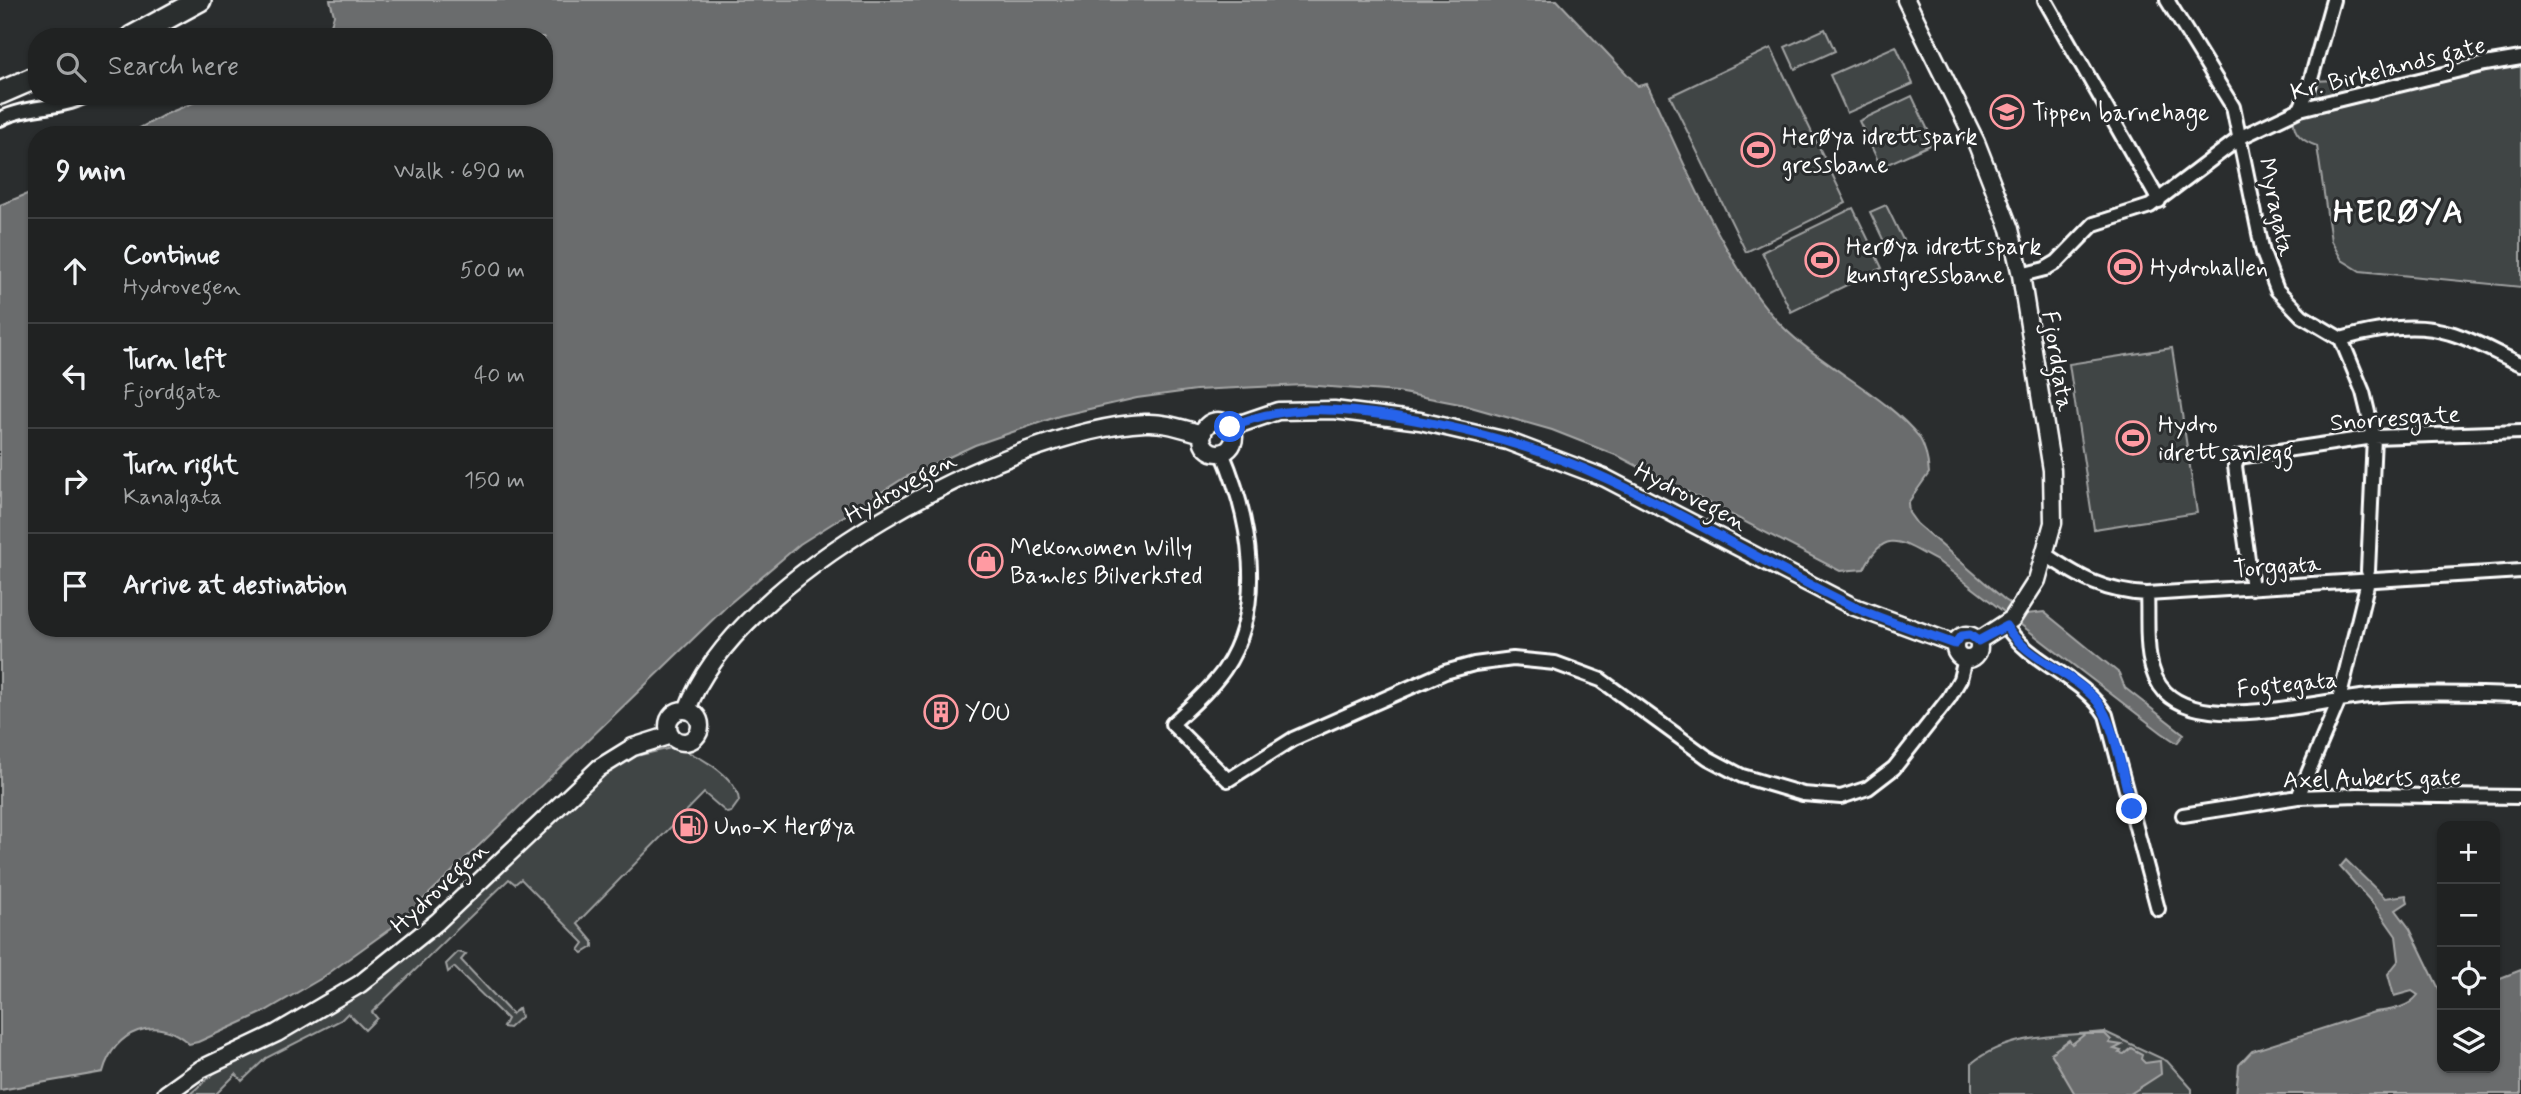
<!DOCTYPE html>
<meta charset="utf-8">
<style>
:root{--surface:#202222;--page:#282a2a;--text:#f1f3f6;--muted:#a2a4a5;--line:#3d3f40}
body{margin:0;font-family:Mynerve,sans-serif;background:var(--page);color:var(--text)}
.controls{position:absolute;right:21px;bottom:21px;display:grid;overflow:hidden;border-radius:14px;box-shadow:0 2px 5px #0004}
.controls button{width:63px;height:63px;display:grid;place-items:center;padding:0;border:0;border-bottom:2px solid var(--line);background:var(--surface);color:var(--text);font:35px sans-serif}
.stop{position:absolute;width:21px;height:21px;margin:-16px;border:5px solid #2563eb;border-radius:50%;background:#fff}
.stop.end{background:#2563eb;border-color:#fff;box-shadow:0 2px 7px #0008}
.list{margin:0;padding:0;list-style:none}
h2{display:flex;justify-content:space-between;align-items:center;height:91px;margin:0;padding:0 28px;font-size:30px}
h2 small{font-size:23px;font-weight:400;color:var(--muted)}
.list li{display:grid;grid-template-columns:46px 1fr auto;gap:21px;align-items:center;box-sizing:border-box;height:105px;padding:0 28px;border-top:2px solid var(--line)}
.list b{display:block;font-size:26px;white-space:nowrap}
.list p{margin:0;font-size:23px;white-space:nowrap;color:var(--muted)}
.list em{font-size:23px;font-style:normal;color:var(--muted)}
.icon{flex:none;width:38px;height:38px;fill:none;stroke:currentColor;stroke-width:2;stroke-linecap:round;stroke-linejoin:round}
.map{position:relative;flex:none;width:2521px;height:1094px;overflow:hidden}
.search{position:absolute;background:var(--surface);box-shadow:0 2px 5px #0004;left:28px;top:28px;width:525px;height:77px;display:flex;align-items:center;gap:18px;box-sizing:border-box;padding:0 24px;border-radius:28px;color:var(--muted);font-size:26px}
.panel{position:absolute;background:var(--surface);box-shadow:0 2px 5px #0004;left:28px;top:126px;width:525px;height:511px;border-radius:28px}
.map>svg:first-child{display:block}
</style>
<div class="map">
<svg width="2521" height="1094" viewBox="0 0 2521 1094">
<rect width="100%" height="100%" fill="#2a2d2e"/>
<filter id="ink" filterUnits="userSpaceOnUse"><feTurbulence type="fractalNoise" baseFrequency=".0143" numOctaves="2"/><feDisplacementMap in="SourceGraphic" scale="14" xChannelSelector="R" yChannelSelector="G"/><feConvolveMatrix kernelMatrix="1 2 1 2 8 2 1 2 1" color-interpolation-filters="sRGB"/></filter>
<g filter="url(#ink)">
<path fill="#414445" stroke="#a0a2a2" stroke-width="2" d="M1825,29L1835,51L1795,69L1785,47Z
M1896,46L1913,84L1847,113L1830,75Z
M1771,48L1846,203L1746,252L1670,96Z
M2521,57V287L2360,271L2342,260L2331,241L2317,146C2276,132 2299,104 2315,81L2334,80L2364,91L2471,60Z
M1912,96L1934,143L1881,167L1859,121Z
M1886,205L1904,242L1888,250L1870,212Z
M1853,208L1882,268L1791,312L1762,252Z
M2172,348L2197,513L2094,529L2069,364Z
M671,748C694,750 737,776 739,801L731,812L727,813L704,793L577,923L593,942V947L583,953L579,950L584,943L521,879L515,884L509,879L372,1012L377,1018L365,1030L348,1013L341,1020L266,1058L242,1081L236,1074L216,1094H190L219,1069L308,1023L604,774L636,756Z
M458,952L466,954L461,960L512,1014L519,1008L521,1017L509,1028L503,1027L507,1019L454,967L448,972L446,964Z
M2105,1032L2167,1061L2192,1089V1094H1972V1063C2007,1034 2061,1036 2105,1032Z"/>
<path fill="#6a6c6d" stroke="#a6a7a7" stroke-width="2" d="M330,0H1557L1638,86L1647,84C1683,159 1725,267 1782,326C1820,365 1887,396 1919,437C1926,448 1928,460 1929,473L1908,503L1909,513L1917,524L2005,600L2027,614L2044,612L2119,673L2125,688L2184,734L2177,743L2162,733L1939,562C1903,544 1886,524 1864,569L1840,571L1618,456L1552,430L1460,404L1398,392L1304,385L1196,390L1137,398L1059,416L975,445L904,478L800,544L729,604L401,921L322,978L262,1013L198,1042L189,1044C156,1013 114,1031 103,1072L0,1090V205L37,190V628H544V135H127L166,114L210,96H544V37H327L334,15Z
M2346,860L2385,898L2406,895L2408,902L2396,910L2410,929L2442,995V1068H2495V980L2521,970V1094H2236L2239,1065L2252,1051L2374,1012C2390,1010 2407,1009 2418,995L2412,991L2394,996L2388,974L2399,960L2396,936L2375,906L2340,867Z
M2085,1034H2105L2111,1040L2109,1043L2122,1045L2114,1049L2121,1051L2119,1053L2124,1054L2131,1048L2142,1054L2141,1059L2145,1063L2160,1061L2161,1074L2130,1094H2075L2051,1053L2069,1040L2072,1044Z"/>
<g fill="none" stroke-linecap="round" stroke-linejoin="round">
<defs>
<path id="street" d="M2045,0L2159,201
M2167,0L2233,107L2263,253L2277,290L2302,316L2341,339L2363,392L2374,437L2368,571
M2300,109L2308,90L2333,0
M0,119C26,105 59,110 85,96
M2021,275L2045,269L2057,262L2094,224L2150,206L2241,137L2300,109L2485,64L2521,58
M2341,339C2375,329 2416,322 2450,333C2475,340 2497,354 2521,364
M1222,452C1250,518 1267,607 1224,670C1210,690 1190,707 1172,724L1228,780L1293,739L1445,672L1474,664L1513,659L1555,663L1601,680L1708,758L1742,776L1803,794L1841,797L1868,788L1894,768L1949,698L1960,679L1965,659
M2046,555C2080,578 2105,592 2147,594L2521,571
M2252,588L2235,466L2238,457L2374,437L2521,432
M2147,594C2149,624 2142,668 2165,692C2207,735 2327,697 2382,695C2428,692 2475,694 2521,695
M2006,626C2030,664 2082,676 2106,715L2158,909
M2298,797L2339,700L2368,581
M2183,815L2298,797L2358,795L2521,797"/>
<path id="secondary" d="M1906,0L1976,142L2010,229L2021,275L2052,470L2053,523L2037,580L2012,619L1978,641
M1202 437a16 16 0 1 1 32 0a16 16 0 1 1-32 0Z
M1231,427L1278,411L1334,410L1420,421L1507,441L1605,478L1852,606L1955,644
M1955 647a12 12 0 1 1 24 0a12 12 0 1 1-24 0Z
M668 726a16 16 0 1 1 32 0a16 16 0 1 1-32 0Z
M687,710C735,577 1008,430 1145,423C1166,422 1183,429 1203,434
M166,1094L201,1069L277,1033L360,984L437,922L599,768L633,747L671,735"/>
<path id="highway" d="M132,37L200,0
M0,93L37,77"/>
</defs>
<use href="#street" stroke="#fff" stroke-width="18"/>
<use href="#secondary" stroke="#fff" stroke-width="21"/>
<use href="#highway" stroke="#fff" stroke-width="26"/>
<use href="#street" stroke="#2a2d2e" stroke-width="12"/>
<use href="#secondary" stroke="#2a2d2e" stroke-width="16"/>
<use href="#highway" stroke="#2a2d2e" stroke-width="21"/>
</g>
</g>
<g fill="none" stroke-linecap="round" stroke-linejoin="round" filter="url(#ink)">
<path stroke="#2563eb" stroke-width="9" d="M1230,427C1283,404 1336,408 1392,416C1465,428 1538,447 1605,478C1689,516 1767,565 1850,605C1884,621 1920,631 1955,644L1961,636L1970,635L1978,641L2006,626C2027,660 2071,671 2097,701C2116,725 2123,779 2132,809"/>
</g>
<defs>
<symbol id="school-ring" viewBox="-11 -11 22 22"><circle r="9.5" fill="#2a2d2e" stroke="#ff9aa2" stroke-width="1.5"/><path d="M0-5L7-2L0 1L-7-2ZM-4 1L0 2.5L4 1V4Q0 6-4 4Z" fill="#ff9aa2"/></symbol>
<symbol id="stadium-ring" viewBox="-11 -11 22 22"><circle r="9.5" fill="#2a2d2e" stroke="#ff9aa2" stroke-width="1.5"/><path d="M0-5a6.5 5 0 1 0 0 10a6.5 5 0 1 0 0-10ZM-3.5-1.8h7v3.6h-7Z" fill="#ff9aa2"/></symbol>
<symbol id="shop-ring" viewBox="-11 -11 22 22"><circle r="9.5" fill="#2a2d2e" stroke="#ff9aa2" stroke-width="1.5"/><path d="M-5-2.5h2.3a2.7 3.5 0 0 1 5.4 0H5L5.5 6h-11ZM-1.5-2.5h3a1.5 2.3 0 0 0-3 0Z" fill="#ff9aa2"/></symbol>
<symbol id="building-ring" viewBox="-11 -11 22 22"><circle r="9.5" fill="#2a2d2e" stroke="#ff9aa2" stroke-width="1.5"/><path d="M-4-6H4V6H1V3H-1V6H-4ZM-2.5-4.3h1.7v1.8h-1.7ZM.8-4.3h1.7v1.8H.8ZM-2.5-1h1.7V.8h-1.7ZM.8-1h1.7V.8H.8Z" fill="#ff9aa2"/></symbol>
<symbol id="fuel-ring" viewBox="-11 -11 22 22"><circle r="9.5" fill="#2a2d2e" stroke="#ff9aa2" stroke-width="1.5"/><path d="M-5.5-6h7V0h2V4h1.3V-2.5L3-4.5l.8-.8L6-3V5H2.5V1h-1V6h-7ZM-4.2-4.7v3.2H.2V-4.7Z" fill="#ff9aa2"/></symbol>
</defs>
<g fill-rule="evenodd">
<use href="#school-ring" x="1988" y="93" width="38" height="38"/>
<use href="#stadium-ring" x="1739" y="131" width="38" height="38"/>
<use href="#stadium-ring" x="1803" y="241" width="38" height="38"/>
<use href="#stadium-ring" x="2106" y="248" width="38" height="38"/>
<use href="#stadium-ring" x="2114" y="419" width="38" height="38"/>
<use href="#shop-ring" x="967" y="542" width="38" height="38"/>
<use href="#building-ring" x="922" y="693" width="38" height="38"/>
<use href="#fuel-ring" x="671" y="807" width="38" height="38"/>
</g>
<g text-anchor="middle" stroke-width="6" stroke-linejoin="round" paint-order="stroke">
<g font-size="24" fill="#fff" stroke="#2a2d2e">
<text transform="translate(2388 68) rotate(-14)" y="8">Kr. Birkelands gate</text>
<text transform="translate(2277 207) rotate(78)" y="8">Myragata</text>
<text transform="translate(2058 361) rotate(81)" y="8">Fjordgata</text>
<text transform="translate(2395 418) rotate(-4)" y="8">Snorresgate</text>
<text transform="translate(900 487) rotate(-29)" y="8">Hydrovegen</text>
<text transform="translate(1691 496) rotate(27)" y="8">Hydrovegen</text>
<text transform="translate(2277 566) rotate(-4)" y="8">Torggata</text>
<text transform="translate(2287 684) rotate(-6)" y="8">Fogtegata</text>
<text transform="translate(2372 778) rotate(-1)" y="8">Axel Auberts gate</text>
<text transform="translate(439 887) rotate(-43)" y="8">Hydrovegen</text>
</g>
<g font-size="24" fill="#fff" stroke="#2a2d2e" text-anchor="start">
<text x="2032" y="120">Tippen barnehage</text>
<text x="1782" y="144">Herøya idrettspark<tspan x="1782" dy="28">gressbane</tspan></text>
<text x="1846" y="254">Herøya idrettspark<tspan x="1846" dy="28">kunstgressbane</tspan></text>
<text x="2150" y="275">Hydrohallen</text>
<text x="2158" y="432">Hydro<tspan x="2158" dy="28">idrettsanlegg</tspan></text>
<text x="1010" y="555">Mekonomen Willy<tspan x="1010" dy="28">Bamles Bilverksted</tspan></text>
<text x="965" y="720">YOU</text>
<text x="714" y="834">Uno-X Herøya</text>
</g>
<g font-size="32" font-weight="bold" letter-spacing="2" fill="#fff" stroke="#2a2d2e">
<text x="2399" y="222">HERØYA</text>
</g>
</g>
</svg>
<div class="controls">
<button>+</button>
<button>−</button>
<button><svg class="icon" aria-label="locate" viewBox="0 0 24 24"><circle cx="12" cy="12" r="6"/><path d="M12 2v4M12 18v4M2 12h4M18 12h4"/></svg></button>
<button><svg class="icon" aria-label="layers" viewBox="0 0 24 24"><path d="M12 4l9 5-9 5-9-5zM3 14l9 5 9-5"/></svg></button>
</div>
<div class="stop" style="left:1230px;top:427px"></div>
<div class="stop end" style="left:2132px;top:809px"></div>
<div class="search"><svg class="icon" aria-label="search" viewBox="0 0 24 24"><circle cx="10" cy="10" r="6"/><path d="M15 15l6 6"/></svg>Search here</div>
<section class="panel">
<h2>9 min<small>Walk · 690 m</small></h2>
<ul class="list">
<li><svg class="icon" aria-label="ahead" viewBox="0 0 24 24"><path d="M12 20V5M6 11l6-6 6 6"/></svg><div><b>Continue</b><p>Hydrovegen</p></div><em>500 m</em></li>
<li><svg class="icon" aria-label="left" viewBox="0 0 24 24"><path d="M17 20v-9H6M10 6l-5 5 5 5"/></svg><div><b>Turn left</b><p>Fjordgata</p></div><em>40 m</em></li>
<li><svg class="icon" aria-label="right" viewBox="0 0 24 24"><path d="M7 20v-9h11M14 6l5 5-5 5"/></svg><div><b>Turn right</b><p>Kanalgata</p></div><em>150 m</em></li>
<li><svg class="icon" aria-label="arrive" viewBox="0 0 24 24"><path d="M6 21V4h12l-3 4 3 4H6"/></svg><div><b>Arrive at destination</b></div></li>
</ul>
</section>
</div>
